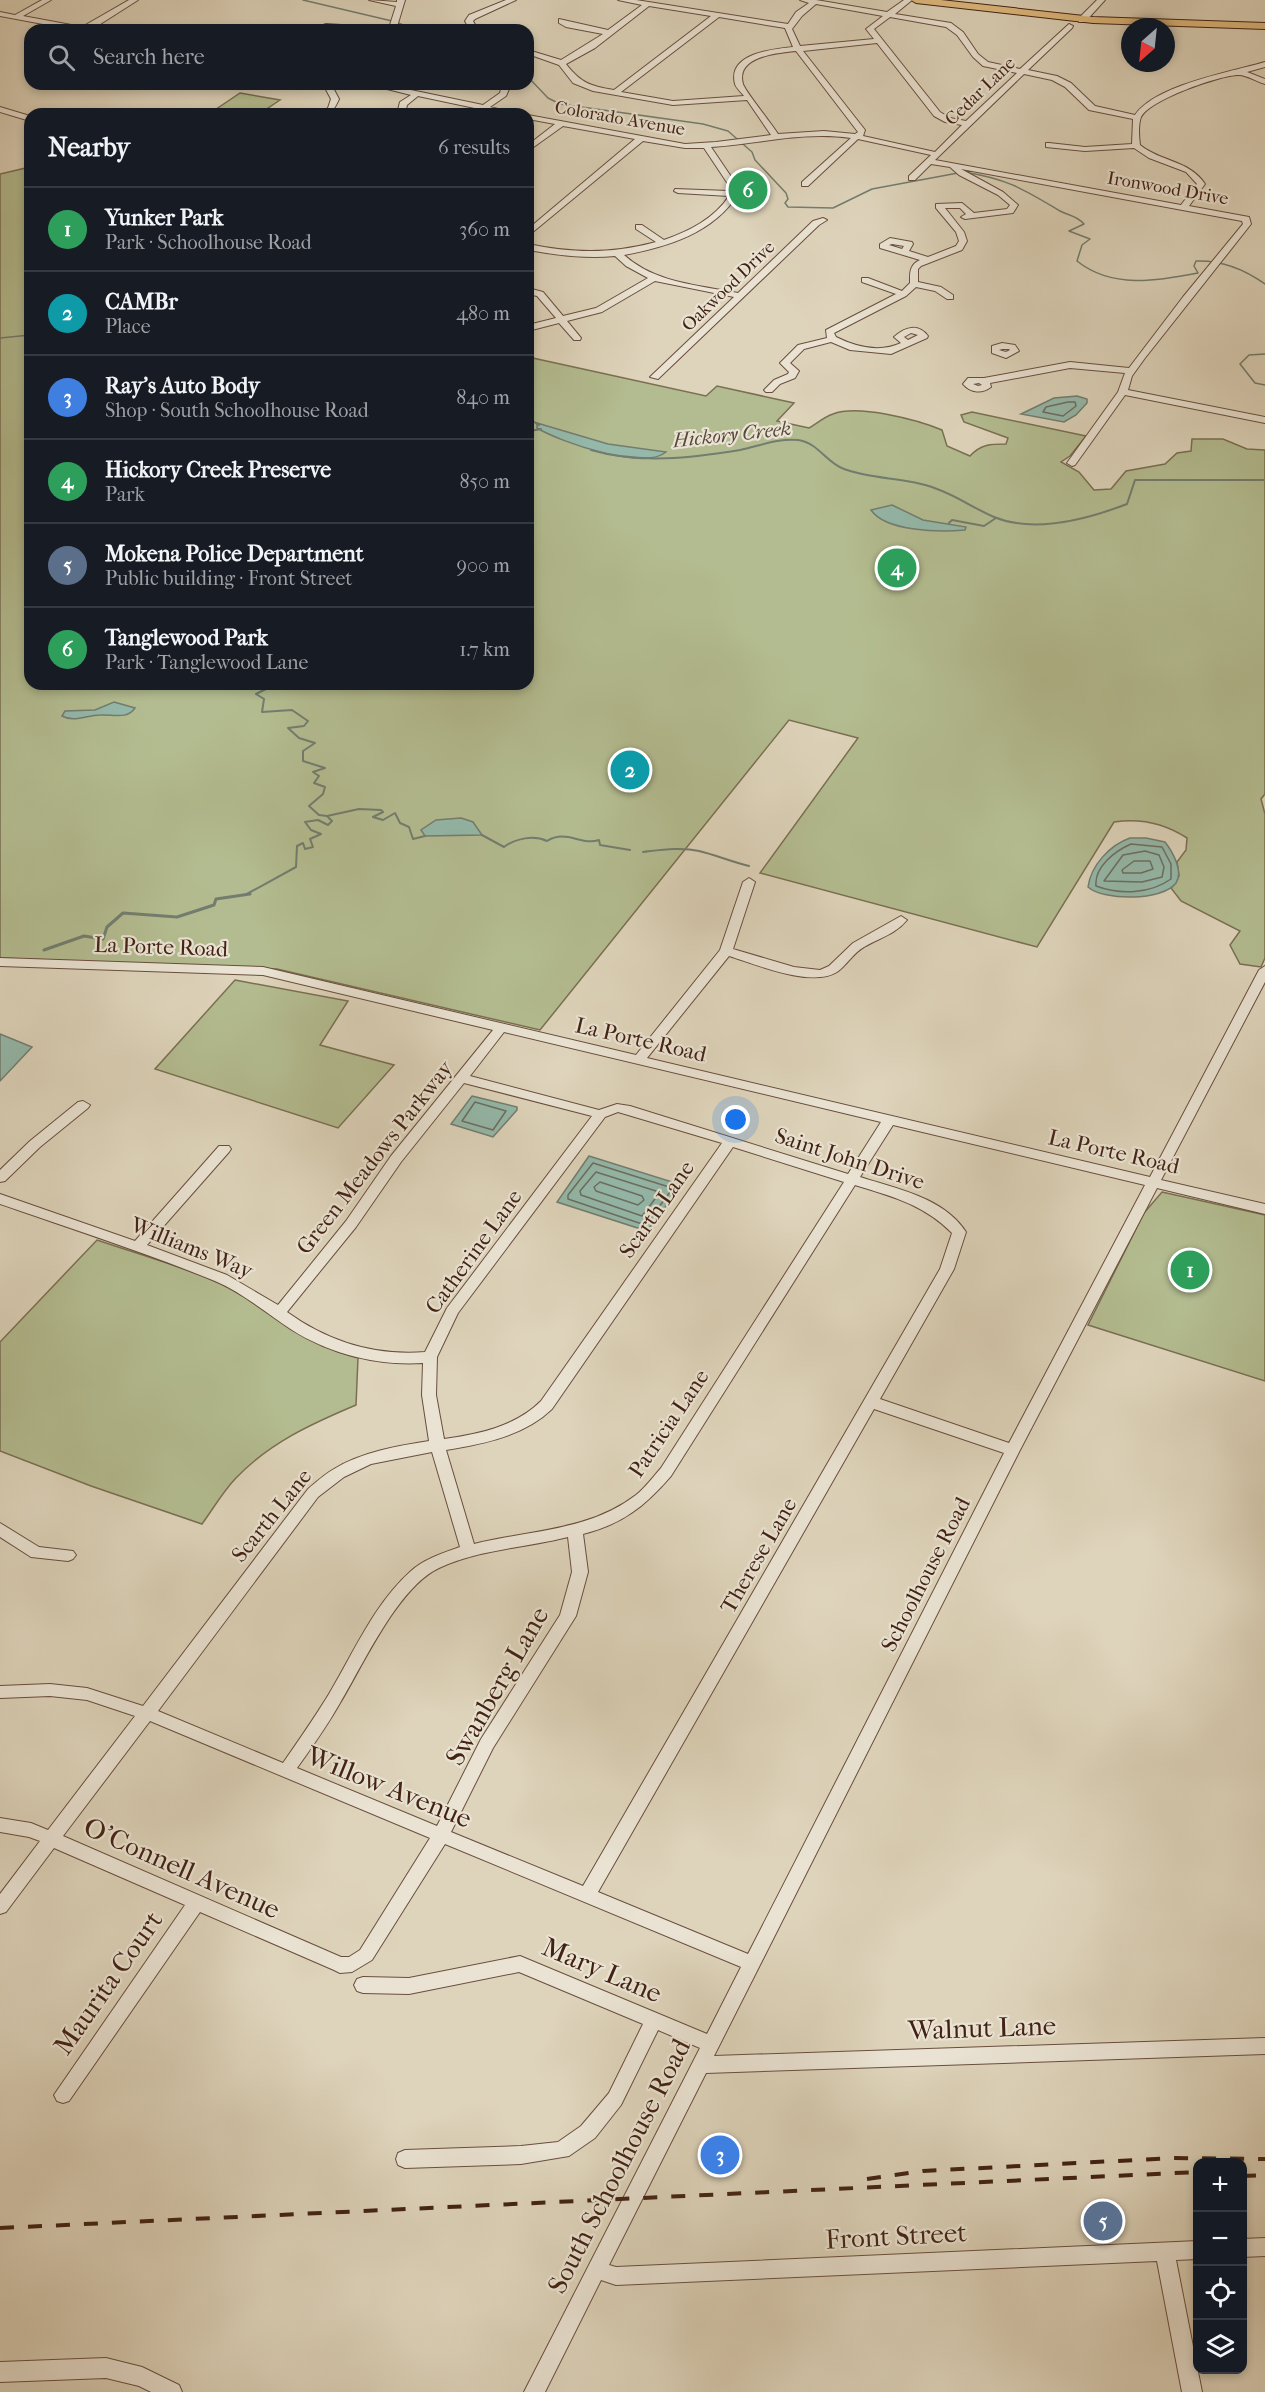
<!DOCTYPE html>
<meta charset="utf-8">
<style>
:root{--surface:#171b24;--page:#20242c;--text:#f1f3f6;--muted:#9ea1a6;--line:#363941;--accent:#c59692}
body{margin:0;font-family:"IM FELL French Canon",serif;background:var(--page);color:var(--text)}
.controls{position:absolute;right:18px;bottom:18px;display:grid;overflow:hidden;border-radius:12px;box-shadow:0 3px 9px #0003}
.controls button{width:54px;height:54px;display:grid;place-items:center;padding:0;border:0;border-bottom:2px solid var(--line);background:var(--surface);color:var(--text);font:30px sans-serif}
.compass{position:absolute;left:1121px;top:18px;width:54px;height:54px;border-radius:50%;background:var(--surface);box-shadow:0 3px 9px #0003;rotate:207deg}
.you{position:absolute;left:736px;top:1120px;width:21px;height:21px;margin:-15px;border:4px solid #fff;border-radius:50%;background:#1a73e8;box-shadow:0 0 0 9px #1a73e833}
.badge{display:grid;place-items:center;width:39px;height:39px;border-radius:50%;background:var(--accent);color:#fff;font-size:20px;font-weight:700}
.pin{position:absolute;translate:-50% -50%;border:3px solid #fff;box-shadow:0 2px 6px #0006}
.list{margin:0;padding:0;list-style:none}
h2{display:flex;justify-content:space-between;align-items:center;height:78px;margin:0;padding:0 24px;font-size:26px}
h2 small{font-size:20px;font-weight:400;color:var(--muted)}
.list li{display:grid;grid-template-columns:39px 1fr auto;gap:18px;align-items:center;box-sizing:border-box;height:84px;padding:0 24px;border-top:2px solid var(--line)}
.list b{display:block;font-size:22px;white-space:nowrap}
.list p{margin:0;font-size:20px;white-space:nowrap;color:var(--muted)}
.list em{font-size:20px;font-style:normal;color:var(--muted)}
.icon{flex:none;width:33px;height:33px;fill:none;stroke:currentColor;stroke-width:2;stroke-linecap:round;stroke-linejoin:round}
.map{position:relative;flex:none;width:1265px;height:2392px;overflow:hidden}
.search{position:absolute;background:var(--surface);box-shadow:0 3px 9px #0003;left:24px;top:24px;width:510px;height:66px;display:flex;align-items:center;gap:15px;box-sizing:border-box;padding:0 21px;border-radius:18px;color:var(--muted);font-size:22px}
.panel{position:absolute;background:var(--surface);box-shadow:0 3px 9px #0003;left:24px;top:108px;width:510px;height:582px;border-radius:18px}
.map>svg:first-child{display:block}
</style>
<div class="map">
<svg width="1265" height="2392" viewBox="0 0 1265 2392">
<rect width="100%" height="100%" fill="#ded4bb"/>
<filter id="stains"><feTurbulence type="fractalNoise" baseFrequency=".00333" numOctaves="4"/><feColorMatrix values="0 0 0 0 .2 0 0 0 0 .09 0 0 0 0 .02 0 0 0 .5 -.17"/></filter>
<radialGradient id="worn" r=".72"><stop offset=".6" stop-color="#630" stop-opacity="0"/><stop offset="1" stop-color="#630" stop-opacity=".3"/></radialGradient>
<path fill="#b3bc90" stroke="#7a6f52" stroke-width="1.5" d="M240,93L280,100L259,114H209Z
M30,167V684H528V357L706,396L717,386L794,403L777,421L809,428C816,424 824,417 833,414C858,404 918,420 942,430L947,446L970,456C981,444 991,444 1006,444L1008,438L964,422L961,415L972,412L1086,436L1070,456L1061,462L1079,472L1094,490L1111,489L1126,471L1165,464L1177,453L1191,451L1192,439H1223L1247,449L1265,450V794L1261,799L1265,814V958L1261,967L1240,964L1230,945L1240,931L1181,901L1171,888L1179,876L1177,862L1186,850L1187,838C1164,823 1140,818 1114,822L1037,947L760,873L858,738L789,720L540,1030L277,969L0,958V174Z
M235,980L348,1001L320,1045L394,1065L338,1128L155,1069Z
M1162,1192L1265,1215V1381L1088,1325L1144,1213Z
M97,1240C141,1255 188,1268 230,1288C277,1311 303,1345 358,1358L356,1405C311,1424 269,1443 235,1479C222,1493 213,1509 202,1524L91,1486L0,1451V1342Z"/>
<path fill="#94b9ab" stroke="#737d6f" stroke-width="1.5" d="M1077,396L1087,399V403L1076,415L1064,422L1021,414L1054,398Z
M537,423L608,444L666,452C644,471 560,442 537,428Z
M892,505L923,520L966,527L965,530C940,532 886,532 871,510Z
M114,702L135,708C127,720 112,714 100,715C86,715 75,723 62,716L65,711L95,710Z
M461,818L473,822L482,835L425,836L421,830L436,820Z
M1130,838H1146L1165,842C1172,851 1184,871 1176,883C1163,901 1103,901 1088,887C1091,865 1110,845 1130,838Z
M0,1034L32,1047L0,1081Z
M472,1096L517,1107V1110L493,1137L451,1124Z
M589,1156L682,1185L681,1186L647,1231L557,1202Z"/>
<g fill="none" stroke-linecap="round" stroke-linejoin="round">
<path stroke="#6b6e60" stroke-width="1.5" d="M1068,402H1075L1076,406L1063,416L1043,412L1046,407Z
M1131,844L1162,847L1171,864V879C1150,894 1120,895 1096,886C1094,867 1115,851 1131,844Z
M1145,851L1159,855L1164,867L1162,877L1142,882L1104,881L1123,855Z
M1134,861H1150L1153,869L1141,873H1123L1122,870Z
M475,1102L506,1111L493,1130L462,1121Z
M593,1163L669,1187L671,1191L645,1225L568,1199V1195Z
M596,1172L656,1191L658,1195L642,1216L581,1195L580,1191Z
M600,1182L642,1196L644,1200L638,1205L596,1191L594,1187Z"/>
<path stroke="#737d6f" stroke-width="1.5" d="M303,0L392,21
M398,23L417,30
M528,77L548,98L560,104L703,124L728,131L752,152L755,160L786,193L788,199L785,203L788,207L833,208L872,189L958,173
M964,172C1008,179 1023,189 1060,211C1069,216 1076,215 1084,224L1069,231L1090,239L1082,245L1077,261C1112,289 1157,281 1198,273L1194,266L1196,261C1222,260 1244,269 1265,284
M0,338L30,335
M1265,354L1249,355L1240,364L1255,383L1265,385"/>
<path stroke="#737d6f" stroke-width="2" d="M528,418L539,425
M528,436L530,431L541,429
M591,450C639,464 692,458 740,450C759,446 779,438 798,440C819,443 826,463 844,469C873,480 908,477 937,489C957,496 975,509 994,517C1035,534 1088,519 1127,504L1135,480H1265
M949,523L952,520L984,526L996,518
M276,684L256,694L264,699L262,712L292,710L308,721L304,726L288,728L299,738L315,743L303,751V761L325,768L313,772L319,776L314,783L325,787L323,794L309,806L319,815L327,816L359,809L381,810L383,812L373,817L383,820L395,813L400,823L409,827L413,839L425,836
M482,835L504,847C516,838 534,835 547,841C566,829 581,846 599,840L600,845L630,850
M643,852C661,850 681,847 699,851C716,855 732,862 749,866
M245,895L296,867L297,846L303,843L305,849L313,847L310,839L321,834L311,830L305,822L318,820L328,825L332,821L327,816"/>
<path stroke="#737d6f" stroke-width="3" d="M44,950L84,936L103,939L107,927L123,913L177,917L214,905L216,899L250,894"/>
<defs>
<path id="minor" d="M42,0H51L23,16L82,27L129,0H138L91,30H75L0,16V12L15,15Z
M369,0L397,2V0H405L396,30L327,28L310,30L326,24L389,28L396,6Z
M506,0H516L475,19L473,21L478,30H470L465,21L469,15Z
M618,0H636L788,24L796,12L809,3L800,0H816L887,12L904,0H912L895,14L951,23L963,32L978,54L988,62L1020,69L1069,24L1073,26L1072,28L1028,70L1057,76L1071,83L1095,106L1135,115C1156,85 1230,72 1265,62V67L1247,72L1265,79V84C1257,82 1247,75 1239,75C1219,75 1150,100 1141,117C1138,125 1139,137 1140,145C1161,162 1189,160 1205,184L1189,206L1249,217L1251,224L1145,358L1132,376L1128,390L1265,417V423L1125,395L1075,465L1072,466L1067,463L1118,392L1125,373L1070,368L990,383L991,387C982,394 971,393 963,384L968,378H984L1070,362L1129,368L1183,297L1243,224L1242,221L961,169L1003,192L1018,205L1013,213L965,219L961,217L966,214L960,208H945L964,232L967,241L962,250L921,266L918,269V282L941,287L953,295V299H947L935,291L916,287L906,296L834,333L836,337C856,347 880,353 901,343L894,337C905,327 918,323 928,336L927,338L891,354L850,350L831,342L804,349L790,363L799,371L795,378L780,384L772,392H766L764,390L774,380L788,374L789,372L780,363L798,345L827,338L826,330L896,294L862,282V278H868L902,291L910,283C910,273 909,265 920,260L880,248V244L890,238L912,242L913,244L909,251L928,257L956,246L959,241L956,232L936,208V204L962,203L974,213L1007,209L1010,205L998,195L959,175L950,167L931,164L915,180H909V176L931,155L858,139L808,186H802V182L851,138C803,131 758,144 711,147L736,184L738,194C714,233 667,247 624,255C655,283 698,285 738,293L813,221L823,218L827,220L819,225L658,379L650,377L734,297L655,281L602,312L567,321L581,338L580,340H574L559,323L528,331V325L556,318L537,296L528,294V288L543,292L563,316L596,308L648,278L626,266L615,256C586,259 557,255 528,250V244C571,253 610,254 652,243L656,242L636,229V225H642L664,240C689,231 714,219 729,196L678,193L674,191L675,189L729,191L728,184L704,148H685L643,141L528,236V229L635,139L563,126L528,151V145L555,124L528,119V115L685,144L716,142L771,135L747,100L673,105L593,91L573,83L559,65L528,54V50L561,60L603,34L566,27L559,23V19L608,30L642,5ZM816,4L883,16L866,29L874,39L800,46L792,29L802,16ZM649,6L711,16L614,90C590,86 581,83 566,64L595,48ZM719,17L785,28L793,47C774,49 727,53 735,84C736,88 742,93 744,96L673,101L621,92ZM890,17L946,27L957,35L973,57L983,66L1017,73L966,121L950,118L940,112L874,29ZM877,43L934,116L945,122L962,125L935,152L863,136L865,130L803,51ZM796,51L858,132L855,134L824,131L778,134C772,124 745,91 743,84C735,56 778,53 796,51ZM1024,74L1052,80L1065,87L1089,110L1133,119L1132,144L1085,147L1049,143H1046V147L1085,151L1134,148L1149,158L1186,172L1197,184L1181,205L935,160ZM892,244L904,246L902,249L889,245ZM911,333L918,335L908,340L904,337ZM979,383L982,385L978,386L973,384Z
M1097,0H1105L1085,22H1079V18Z
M323,84H331L339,99C334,110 332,114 319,114L328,108L331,99Z
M367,84H382L483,105L500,93L501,89L499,84H507L509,89L506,96L490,107L518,114H503L418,96L407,105L405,114H397L400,102L411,95Z
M0,107L30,116V121L0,112Z
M1002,343L1015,345L1019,351L1006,358L992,353V346ZM1002,349H1009L1010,350L1006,352L999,350Z
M749,878L755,882L733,949L794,967L820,970L829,966L853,943L901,916L907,920C896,934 879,938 864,947C853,953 847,965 837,972C811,988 755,964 729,956L647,1058L1150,1177L1259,970L1265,966V982L1161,1180L1265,1204V1214L1157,1188L1020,1450L714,2056L1265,2038V2054L706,2073L609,2265L616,2267L1198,2241V2259L1176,2260L1202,2392H1182L1157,2261L616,2285L601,2280L545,2392H524L700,2048L658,2030L621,2105L595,2138L569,2156L521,2164L405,2168L398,2165L396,2159L398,2153L405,2150L521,2146L558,2142L581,2126L609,2093L643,2024L519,1972L409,1994L363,1993L357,1991L354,1985L357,1979L363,1977L409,1978L520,1956L707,2034L741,1967L445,1844L372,1960L352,1972L340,1973L334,1970L200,1912L69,2101L63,2103L57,2101L54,2095L185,1905L54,1848L6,1912L0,1914V1894L40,1841L29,1837L0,1832V1818L31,1823L48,1830L135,1716L87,1700L50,1696L0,1698V1686L50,1684L87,1688L143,1706L308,1489C316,1482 325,1474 334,1469C362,1452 397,1446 429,1441L422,1395L423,1363C377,1366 330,1354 292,1330C266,1313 243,1293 215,1281C144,1252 72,1229 0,1204V1194L135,1241L219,1146H229L231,1149L229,1152L147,1245L227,1275L278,1305L346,1221L391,1156L493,1030L263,975L0,966V958L263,967L636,1055L720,950L743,882ZM504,1032L881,1122L848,1174L630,1106L617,1104L599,1110L470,1076ZM464,1083L592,1116L447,1308L425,1352C374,1356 329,1342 287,1312L356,1227L401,1162ZM618,1112L722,1143L541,1401C515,1427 478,1434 444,1439L436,1395L437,1357L458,1313L605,1117ZM893,1125L1145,1185L1009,1443L880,1399L954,1269L966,1232C943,1197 897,1189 860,1177ZM733,1147L844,1182L661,1468C653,1477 645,1488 636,1495C589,1531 530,1530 474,1544L446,1450C483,1444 524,1436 552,1409ZM855,1185C893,1197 923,1204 952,1233L940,1269L583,1886L451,1832L493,1748L576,1616L588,1572L583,1534C623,1524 645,1506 671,1476ZM874,1409L1004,1453L748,1954L598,1892ZM432,1452L460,1547C443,1553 424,1559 411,1571C374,1604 354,1652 329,1694C315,1717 299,1740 283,1763L158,1711L318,1497L344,1477L371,1464ZM568,1537L572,1572L560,1615L481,1739L437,1826L297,1768C312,1747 327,1726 340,1703C363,1665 398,1587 439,1568C480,1549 525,1548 568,1537ZM150,1721L430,1838L360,1950L349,1957H341L63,1836Z
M83,1101L90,1105L88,1108L40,1147L5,1181L0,1182V1170L30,1141L78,1102Z
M0,1523L39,1547L73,1551L76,1555L73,1559L68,1561L31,1557L0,1537Z
M1265,2238V2256L1242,2257V2239Z
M106,2358L142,2367L179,2385L182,2392H151L139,2386L106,2378L0,2382V2362Z"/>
<path id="major" d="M911,0H941L1093,17L1265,23V29L1093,23L916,3Z"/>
</defs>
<use href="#minor" stroke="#694e3e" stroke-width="2"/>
<use href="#major" stroke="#422214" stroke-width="2"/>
<use href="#minor" fill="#eae3d3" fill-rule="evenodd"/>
<use href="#major" fill="#dfba7e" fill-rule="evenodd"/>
<path stroke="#422214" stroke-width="4" stroke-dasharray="14 14" stroke-linecap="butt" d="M1242,2176L1265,2175
M867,2179L923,2171L1174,2158L1265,2159
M0,2228L1198,2172"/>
</g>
<g text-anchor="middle" stroke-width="4.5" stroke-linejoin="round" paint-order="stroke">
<g font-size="18" fill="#422214" stroke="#eae3d3">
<text transform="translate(980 91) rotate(-44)" y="6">Cedar Lane</text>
<text transform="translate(620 118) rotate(10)" y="6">Colorado Avenue</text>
<text transform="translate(1168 188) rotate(10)" y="6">Ironwood Drive</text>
<text transform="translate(728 286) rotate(-44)" y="6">Oakwood Drive</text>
</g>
<g font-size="20" font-style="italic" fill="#56483a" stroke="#eae3d3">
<text transform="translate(732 434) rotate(-6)" y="7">Hickory Creek</text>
</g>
<g font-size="22" fill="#422214" stroke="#eae3d3">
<text transform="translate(161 946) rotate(2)" y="8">La Porte Road</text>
<text transform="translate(641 1039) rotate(13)" y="8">La Porte Road</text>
<text transform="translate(1114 1151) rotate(13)" y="8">La Porte Road</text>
<text transform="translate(374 1157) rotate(-52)" y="8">Green Meadows Parkway</text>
<text transform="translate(850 1158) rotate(18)" y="8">Saint John Drive</text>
<text transform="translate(656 1209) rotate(-55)" y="8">Scarth Lane</text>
<text transform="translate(192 1247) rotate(22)" y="8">Williams Way</text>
<text transform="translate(473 1251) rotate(-54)" y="8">Catherine Lane</text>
<text transform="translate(668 1423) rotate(-56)" y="8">Patricia Lane</text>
<text transform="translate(271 1515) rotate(-51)" y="8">Scarth Lane</text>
<text transform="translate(758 1555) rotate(-60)" y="8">Therese Lane</text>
<text transform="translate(925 1574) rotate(-63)" y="8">Schoolhouse Road</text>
</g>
<g font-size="27" fill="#422214" stroke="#eae3d3">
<text transform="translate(497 1686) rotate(-60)" y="9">Swanberg Lane</text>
<text transform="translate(389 1787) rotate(22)" y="9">Willow Avenue</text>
<text transform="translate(182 1868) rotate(24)" y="9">O'Connell Avenue</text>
<text transform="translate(602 1970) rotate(23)" y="9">Mary Lane</text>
<text transform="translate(108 1983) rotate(-55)" y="9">Maurita Court</text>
<text transform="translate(982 2028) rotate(-2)" y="9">Walnut Lane</text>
<text transform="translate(619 2166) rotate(-63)" y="9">South Schoolhouse Road</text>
<text transform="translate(896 2236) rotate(-3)" y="9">Front Street</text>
</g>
</g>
<rect width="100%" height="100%" filter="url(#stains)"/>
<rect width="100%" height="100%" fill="url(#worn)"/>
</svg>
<div class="controls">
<button>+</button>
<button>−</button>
<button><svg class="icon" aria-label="locate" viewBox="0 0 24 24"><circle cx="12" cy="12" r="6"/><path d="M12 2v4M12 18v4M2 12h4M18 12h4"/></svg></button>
<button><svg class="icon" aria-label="layers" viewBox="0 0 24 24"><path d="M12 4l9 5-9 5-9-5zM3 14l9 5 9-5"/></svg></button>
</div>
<svg class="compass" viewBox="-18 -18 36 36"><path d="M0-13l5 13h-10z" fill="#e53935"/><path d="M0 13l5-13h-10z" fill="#9ea1a6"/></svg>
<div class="you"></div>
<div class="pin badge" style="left:1190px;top:1270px;background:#2e9e5b">1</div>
<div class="pin badge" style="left:630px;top:770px;background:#0f9aa8">2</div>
<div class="pin badge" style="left:720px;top:2155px;background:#3f7fe0">3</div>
<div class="pin badge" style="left:897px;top:568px;background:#2e9e5b">4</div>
<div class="pin badge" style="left:1103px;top:2221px;background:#5c6f8a">5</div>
<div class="pin badge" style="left:748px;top:190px;background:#2e9e5b">6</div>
<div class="search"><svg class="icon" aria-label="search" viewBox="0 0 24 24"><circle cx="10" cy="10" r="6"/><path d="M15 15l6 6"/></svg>Search here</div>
<section class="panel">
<h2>Nearby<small>6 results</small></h2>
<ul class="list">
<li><span class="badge" style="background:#2e9e5b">1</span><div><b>Yunker Park</b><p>Park · Schoolhouse Road</p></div><em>360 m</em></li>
<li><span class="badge" style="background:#0f9aa8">2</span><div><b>CAMBr</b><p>Place</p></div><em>480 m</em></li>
<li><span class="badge" style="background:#3f7fe0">3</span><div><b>Ray's Auto Body</b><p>Shop · South Schoolhouse Road</p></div><em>840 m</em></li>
<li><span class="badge" style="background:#2e9e5b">4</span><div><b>Hickory Creek Preserve</b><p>Park</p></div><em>850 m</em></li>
<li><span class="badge" style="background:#5c6f8a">5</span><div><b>Mokena Police Department</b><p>Public building · Front Street</p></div><em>900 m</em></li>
<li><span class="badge" style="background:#2e9e5b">6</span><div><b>Tanglewood Park</b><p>Park · Tanglewood Lane</p></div><em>1.7 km</em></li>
</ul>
</section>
</div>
